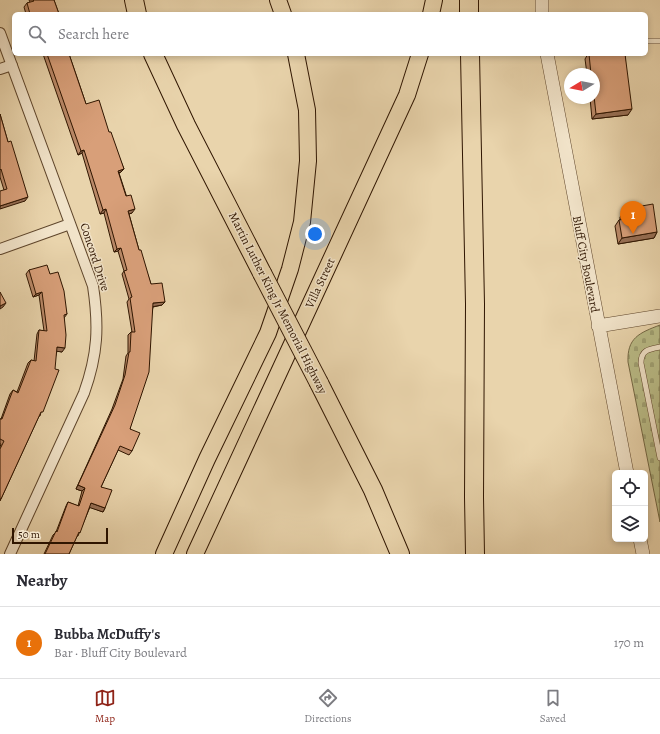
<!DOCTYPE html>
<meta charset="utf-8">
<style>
:root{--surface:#fff;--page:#f2f2f3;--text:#2b2b33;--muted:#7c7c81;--line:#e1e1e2;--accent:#8f2418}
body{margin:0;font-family:Alegreya,serif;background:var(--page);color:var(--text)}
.controls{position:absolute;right:12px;bottom:12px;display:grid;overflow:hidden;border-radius:6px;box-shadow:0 2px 6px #0003}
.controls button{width:36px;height:36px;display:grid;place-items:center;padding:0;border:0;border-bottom:1px solid var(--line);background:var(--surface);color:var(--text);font:20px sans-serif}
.compass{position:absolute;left:564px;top:68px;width:36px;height:36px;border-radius:50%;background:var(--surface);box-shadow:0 2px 6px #0003;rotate:260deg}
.scale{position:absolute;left:12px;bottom:10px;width:96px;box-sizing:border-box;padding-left:4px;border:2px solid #2f1500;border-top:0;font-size:11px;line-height:14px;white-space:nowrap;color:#2f1500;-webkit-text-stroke:3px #f1e3c9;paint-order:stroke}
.you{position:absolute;left:315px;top:234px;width:14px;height:14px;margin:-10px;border:3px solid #fff;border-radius:50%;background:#1a73e8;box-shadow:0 0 0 6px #1a73e833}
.badge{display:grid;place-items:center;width:26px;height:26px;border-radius:50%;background:var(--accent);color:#fff;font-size:13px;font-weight:700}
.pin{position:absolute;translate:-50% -33px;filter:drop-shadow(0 1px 2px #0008)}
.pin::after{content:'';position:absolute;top:21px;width:14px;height:12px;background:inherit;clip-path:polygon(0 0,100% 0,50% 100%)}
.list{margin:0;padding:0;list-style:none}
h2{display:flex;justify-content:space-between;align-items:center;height:52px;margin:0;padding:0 16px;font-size:17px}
h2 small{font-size:13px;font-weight:400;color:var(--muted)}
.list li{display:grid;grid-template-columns:26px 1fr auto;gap:12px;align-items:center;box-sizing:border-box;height:72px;padding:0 16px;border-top:1px solid var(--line)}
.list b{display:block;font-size:15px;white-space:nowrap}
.list p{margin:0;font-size:13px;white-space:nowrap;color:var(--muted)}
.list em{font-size:13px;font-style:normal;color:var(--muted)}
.icon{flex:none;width:22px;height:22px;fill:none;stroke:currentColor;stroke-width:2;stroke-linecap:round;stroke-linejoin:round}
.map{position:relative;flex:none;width:660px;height:554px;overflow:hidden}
.search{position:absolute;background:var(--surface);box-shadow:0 2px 6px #0003;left:12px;right:12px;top:12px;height:44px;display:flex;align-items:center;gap:10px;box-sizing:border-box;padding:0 14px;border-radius:6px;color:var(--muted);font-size:15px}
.sheet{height:124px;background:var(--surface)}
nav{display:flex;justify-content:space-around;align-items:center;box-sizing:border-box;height:56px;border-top:1px solid var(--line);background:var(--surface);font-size:11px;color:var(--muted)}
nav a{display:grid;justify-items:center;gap:2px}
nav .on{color:var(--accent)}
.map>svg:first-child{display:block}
</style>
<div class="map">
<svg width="660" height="554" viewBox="0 0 660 554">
<defs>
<pattern id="cemetery-stones" width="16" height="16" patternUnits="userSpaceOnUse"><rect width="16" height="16" fill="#babc87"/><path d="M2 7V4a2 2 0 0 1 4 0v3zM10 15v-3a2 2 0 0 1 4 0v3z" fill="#a0a173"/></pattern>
</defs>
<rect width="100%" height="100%" fill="#e9d4ac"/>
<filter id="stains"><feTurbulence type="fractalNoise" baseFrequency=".005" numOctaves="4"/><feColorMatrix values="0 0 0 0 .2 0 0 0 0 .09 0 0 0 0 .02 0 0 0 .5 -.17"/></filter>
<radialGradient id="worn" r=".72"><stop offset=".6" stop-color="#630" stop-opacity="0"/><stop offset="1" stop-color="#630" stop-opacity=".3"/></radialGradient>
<path fill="url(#cemetery-stones)" stroke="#746844" d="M660,325V522L628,362C627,338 639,333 660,325Z"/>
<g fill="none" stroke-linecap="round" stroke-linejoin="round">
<defs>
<path id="service" d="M646,41H660
M660,347C649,349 641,350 641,363L660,458"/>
<path id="minor" d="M0,33L93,286C99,326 98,354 84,393L10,554
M0,69L12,65
M0,249L70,224"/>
<path id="tertiary" d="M542,0V14
M547,54L627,473
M598,326L660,316
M640,539L643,554"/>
<path id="primary" d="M278,0L283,14
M431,14L434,0
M164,554L207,459L268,333L290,269L302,222L308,161L307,110L296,54
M195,554L407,95L420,54"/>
<path id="motorway" d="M134,0L137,14
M469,0V14
M153,54L186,125L262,273
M470,54L475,304L474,497L475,554
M319,383L373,490L400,554"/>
</defs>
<use href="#service" stroke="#5e452b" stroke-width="6"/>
<use href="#minor" stroke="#5e452b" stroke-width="12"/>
<use href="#tertiary" stroke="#5e452b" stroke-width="14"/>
<use href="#primary" stroke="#2f1500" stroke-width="18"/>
<use href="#motorway" stroke="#2f1500" stroke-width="20"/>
<use href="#service" stroke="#f1e3c9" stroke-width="5"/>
<use href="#minor" stroke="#f1e3c9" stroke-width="10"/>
<use href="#tertiary" stroke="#f1e3c9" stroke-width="13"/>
<use href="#primary" stroke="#e9d4ac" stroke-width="16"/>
<use href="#motorway" stroke="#e9d4ac" stroke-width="18"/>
<defs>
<path id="motorway-bridge" d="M262,273L319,383"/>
</defs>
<use href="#motorway-bridge" stroke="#2f1500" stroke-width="20" stroke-linecap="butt"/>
<use href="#motorway-bridge" stroke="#e9d4ac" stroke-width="18"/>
</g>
<path fill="#ba8968" stroke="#2f1500" d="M29,0H54L59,14H26L24,7L27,3L30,2Z
M43,54H69L86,104L109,132L124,169L121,172L119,173L132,213L129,214L139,250L151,284L165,302L162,305L153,307L130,429L132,451L129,455L118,450L101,487L105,508L103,512L90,507L78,536H77L69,554H44L53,535L56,532L66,506L68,502L78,506L82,491L76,489L112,409L123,379L126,356L128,353V335L131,332H132L127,302L129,299L122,274L124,271L118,251L114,252L104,213L100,214L82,153L78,155Z
M588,54H625L628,115L592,119L590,98H594V74H587L585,59Z
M0,114L8,142L25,201L4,190L0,177Z
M636,207L657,232L654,238L618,244L615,226L619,220H620V217L624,212L634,210Z
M29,270L50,274L67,314L64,318L62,352L57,351L40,416H39L0,501V447L1,444H0V419H1L10,394L13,390L17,392L28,363L31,360L34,361L37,334L39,330L44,331L39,295L33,297L26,274Z"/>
<path fill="#976f55" stroke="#2f1500" d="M632,109L628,115L592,119L596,114Z
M84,150L82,153L78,155L81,151Z
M124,169L121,172L115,174L118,171Z
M28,197L25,201L0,209V206Z
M106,209L104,213L100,214L103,210Z
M135,209L132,213L126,215L128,211Z
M657,232L654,238L618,244L622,238Z
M121,248L118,251L114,252L117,249Z
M42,292L39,295L33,297L36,294Z
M165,302L162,305L151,307L153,303Z
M6,303L3,307L0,309V306Z
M57,347L65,348L62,352L55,351Z
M78,485L85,488L82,491L76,489Z
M91,503L105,508L103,512L88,507Z"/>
<path fill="#d89f79" stroke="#2f1500" d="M33,0H54L59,14H30L27,3L34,1Z
M47,54H69L86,104L99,100L109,132H111L124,169L118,171L126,196L131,195L135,209L128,211L139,250H141L151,284L162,283L165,302L153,303L149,372L130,429L140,433L132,451L120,446L101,487L112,490L105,508L91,503L80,533L79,532L69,554H45L56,531L57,532L68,502L79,506L85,488L78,485L115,405L125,375L129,352H130L131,332H135L130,298L132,297L124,271L127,270L121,248L117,249L106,209L103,210L84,150L81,151Z
M589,54H625L632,109L596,114L594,96V74H591Z
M0,114L8,142L11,141L28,197L0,206V191L7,189L1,169L0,170Z
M653,204L657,232L622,238L619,220L625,219L624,212L636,210V207Z
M47,265L50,274L58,272L64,291L67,314L64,315L66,335L65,348L57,347L55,369L59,370L43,412H41L1,499H0V449L4,441L0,439V419H2L13,390L18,393L31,360L36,361L39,330L47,331L42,292L36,294L29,270Z
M0,292L6,303L0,306Z"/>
<g text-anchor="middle" stroke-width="3" stroke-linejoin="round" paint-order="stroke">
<g font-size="12" fill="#2f1500" stroke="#f1e3c9">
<text transform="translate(95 257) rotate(72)" y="4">Concord Drive</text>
<text transform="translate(586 264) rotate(79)" y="4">Bluff City Boulevard</text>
<text transform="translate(320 283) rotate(-65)" y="4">Villa Street</text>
<text transform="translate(278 303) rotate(63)" y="4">Martin Luther King Jr Memorial Highway</text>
</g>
</g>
<rect width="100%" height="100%" filter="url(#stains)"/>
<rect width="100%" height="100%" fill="url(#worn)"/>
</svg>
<div class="controls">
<button><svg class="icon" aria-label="locate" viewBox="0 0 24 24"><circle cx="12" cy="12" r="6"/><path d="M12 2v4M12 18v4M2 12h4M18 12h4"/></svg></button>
<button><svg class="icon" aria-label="layers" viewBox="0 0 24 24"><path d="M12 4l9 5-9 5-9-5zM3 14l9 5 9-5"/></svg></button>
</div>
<svg class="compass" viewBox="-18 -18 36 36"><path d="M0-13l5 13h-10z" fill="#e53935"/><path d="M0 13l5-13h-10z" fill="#7c7c81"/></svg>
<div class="scale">50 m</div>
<div class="you"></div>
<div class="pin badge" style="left:633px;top:234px;background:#e8710a">1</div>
<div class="search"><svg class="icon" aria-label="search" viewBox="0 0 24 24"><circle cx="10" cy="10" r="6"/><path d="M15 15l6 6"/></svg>Search here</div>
</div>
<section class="sheet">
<h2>Nearby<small></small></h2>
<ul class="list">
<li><span class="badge" style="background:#e8710a">1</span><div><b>Bubba McDuffy's</b><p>Bar · Bluff City Boulevard</p></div><em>170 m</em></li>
</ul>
</section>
<nav>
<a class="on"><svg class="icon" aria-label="map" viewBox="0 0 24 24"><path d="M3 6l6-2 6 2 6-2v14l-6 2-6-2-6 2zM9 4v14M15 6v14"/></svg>Map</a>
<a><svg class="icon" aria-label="directions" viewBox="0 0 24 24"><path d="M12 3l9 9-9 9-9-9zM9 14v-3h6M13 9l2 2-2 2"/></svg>Directions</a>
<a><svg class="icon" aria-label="saved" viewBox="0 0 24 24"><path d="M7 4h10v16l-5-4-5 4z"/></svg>Saved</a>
</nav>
